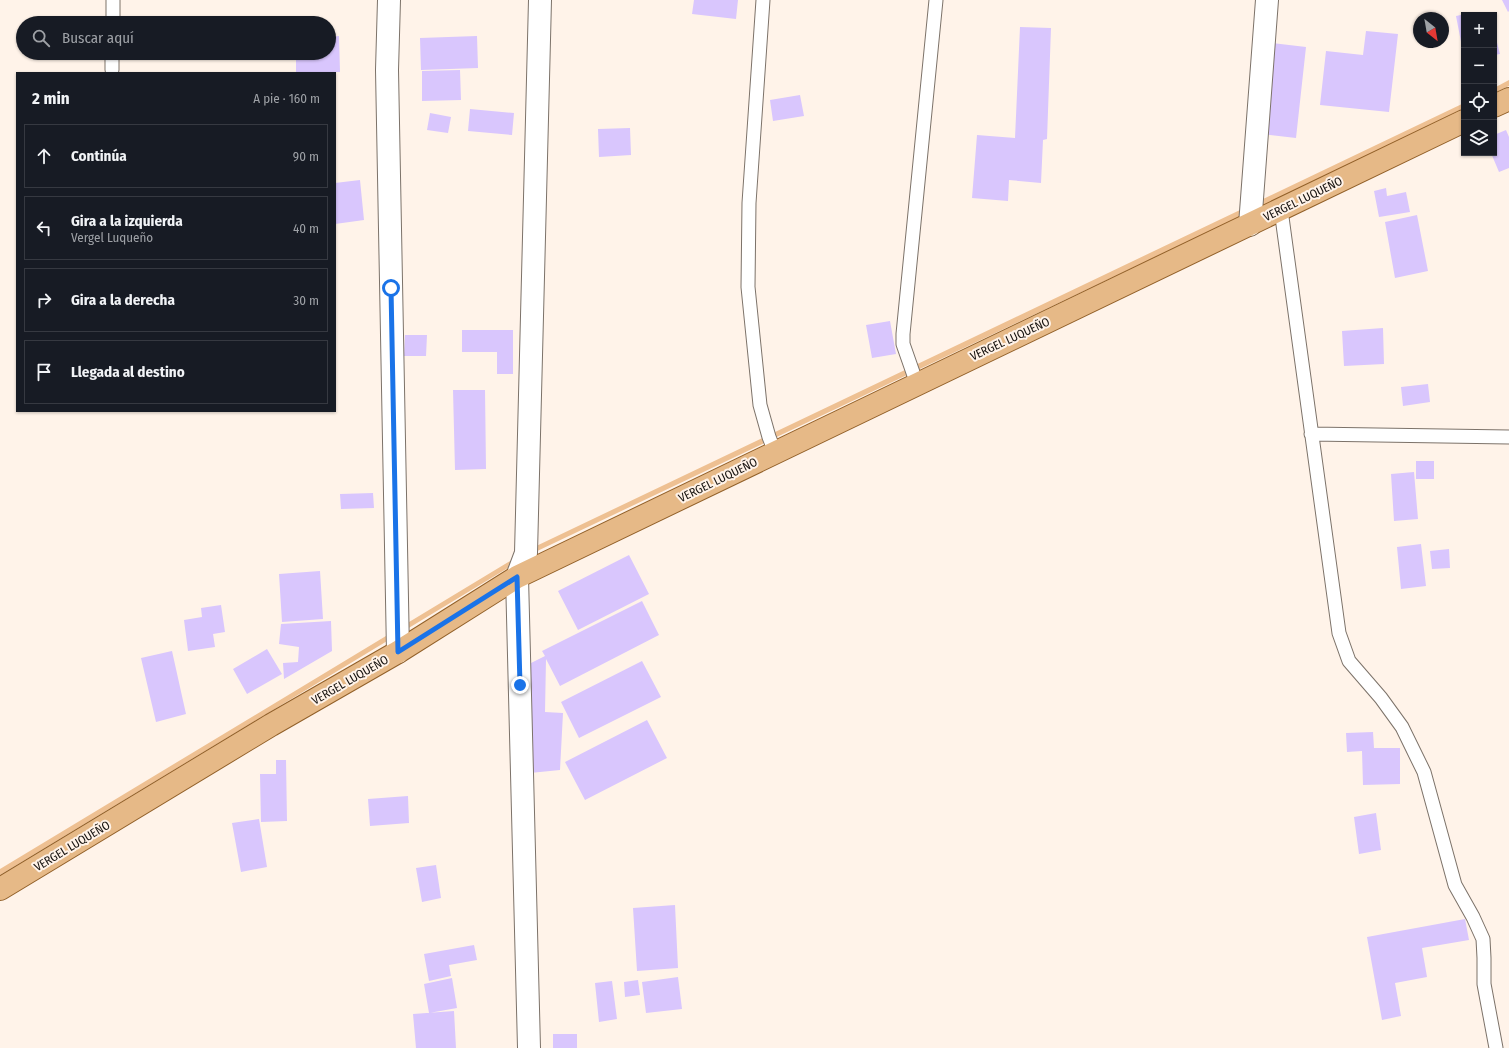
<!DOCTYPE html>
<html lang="es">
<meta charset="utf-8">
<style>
:root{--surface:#171b24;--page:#20242c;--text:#f1f3f6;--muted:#9ea1a6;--line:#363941}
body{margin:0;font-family:"Fira Sans Condensed",sans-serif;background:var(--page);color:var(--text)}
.controls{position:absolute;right:12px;top:12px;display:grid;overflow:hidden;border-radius:0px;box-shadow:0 1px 3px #0004}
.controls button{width:36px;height:36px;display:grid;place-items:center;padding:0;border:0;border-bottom:1px solid var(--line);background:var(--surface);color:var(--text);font:20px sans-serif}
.compass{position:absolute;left:1413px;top:12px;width:36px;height:36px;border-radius:50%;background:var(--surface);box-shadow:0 1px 3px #0004;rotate:149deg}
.stop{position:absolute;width:12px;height:12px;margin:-9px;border:3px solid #1a73e8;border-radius:50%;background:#fff}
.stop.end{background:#1a73e8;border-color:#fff;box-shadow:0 1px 4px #0008}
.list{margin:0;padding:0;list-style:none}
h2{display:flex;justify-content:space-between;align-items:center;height:52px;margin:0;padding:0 16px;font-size:17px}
h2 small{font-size:13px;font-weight:400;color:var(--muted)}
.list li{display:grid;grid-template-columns:26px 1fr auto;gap:12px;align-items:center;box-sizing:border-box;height:64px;margin:0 8px 8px;padding:0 8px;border:1px solid var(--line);border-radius:0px}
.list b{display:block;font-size:15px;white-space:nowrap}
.list p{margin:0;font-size:13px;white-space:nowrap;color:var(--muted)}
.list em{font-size:13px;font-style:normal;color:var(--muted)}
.icon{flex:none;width:22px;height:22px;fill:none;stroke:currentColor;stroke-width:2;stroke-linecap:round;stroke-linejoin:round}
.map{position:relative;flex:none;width:1509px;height:1048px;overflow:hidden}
.search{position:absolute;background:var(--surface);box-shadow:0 1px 3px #0004;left:16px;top:16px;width:320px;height:44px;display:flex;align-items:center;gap:10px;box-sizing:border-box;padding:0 14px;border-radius:22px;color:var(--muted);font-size:15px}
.panel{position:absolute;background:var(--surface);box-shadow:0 1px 3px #0004;left:16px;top:72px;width:320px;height:340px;border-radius:0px}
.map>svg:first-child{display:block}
</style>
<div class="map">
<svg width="1509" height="1048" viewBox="0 0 1509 1048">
<rect width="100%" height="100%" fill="#fff3e9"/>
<path fill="#eec092" d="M1509,80V86L1494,93V88Z
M1464,103V108L1336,171L531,554L0,875V869L530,549Z"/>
<path fill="#d9c6fd" d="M694,0H738L736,19L692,14Z
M1502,0H1509V11L1508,12Z
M1470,13L1471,15H1464L1463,52L1456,16Z
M1020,27L1051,28L1047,139L1043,140L1041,183L1009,180L1008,201L972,198L977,135L1015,138Z
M1366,31L1398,34L1389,112L1320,105L1326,51L1363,55Z
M1494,31L1500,54L1494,55Z
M339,36L340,72L296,73V53H329V37Z
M477,36L478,68L421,70L420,38Z
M1272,43L1306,47L1296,138L1261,134Z
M460,70L461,100L422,101V71Z
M800,95L804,116L773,121L770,100Z
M470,109L514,113L512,135L468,131Z
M430,113L451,117L448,133L427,130Z
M630,128L631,155L599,157L598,129Z
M1506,130L1509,137V168L1499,172L1491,153H1494V135Z
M360,180L364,220L335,224V183Z
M1386,188L1387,196L1406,192L1410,212L1379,217L1374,191Z
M1417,215L1428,271L1395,278L1385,222Z
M890,321L896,354L872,358L866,325Z
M1383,328L1384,364L1344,366L1342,331Z
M462,330H513V374H497V352H462Z
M405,335H427L426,356H404Z
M1428,384L1430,402L1403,406L1401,387Z
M453,390H485L486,469L455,470Z
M1416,461H1434V479H1416Z
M1414,472L1418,519L1394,521L1391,474Z
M373,493L374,508L341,509L340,494Z
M1421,544L1426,586L1401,589L1397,547Z
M1449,549L1450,568L1432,569L1430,551Z
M629,555L649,594L578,630L558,591Z
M320,571L323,619L282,622L279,574Z
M642,601L659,635L560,686L546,659L545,712L563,713L560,770L530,773L531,663L545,656L542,651Z
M221,605L225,632L213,634L215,647L188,651L184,620L202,617L201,608Z
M331,621L332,651L284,679L283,663L298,662L299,647L279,644L281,624Z
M267,649L282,674L247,694L233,669Z
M172,651L186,714L156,722L141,658Z
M642,661L661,697L579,738L561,702Z
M647,720L667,758L585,800L565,762Z
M1373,732L1374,748H1400V784L1363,785L1362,751L1347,752L1346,733Z
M276,760H286L287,821L261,822L260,774H276Z
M408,796L409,823L370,826L368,799Z
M1376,813L1381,850L1359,854L1354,817Z
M259,819L267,867L241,872L232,823Z
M436,865L441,898L422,902L416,868Z
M675,905L678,968L637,971L633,908Z
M1465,919L1469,940L1422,948L1427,977L1395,983L1401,1016L1382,1020L1367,937Z
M474,945L477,960L449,965L451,976L429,981L424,954Z
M678,977L682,1009L646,1013L642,982Z
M452,978L457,1008L429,1013L424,984Z
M638,980L640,995L625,997L624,982Z
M612,981L617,1019L599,1022L595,983Z
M454,1011L456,1048H416L413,1014Z
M553,1034H577V1048H553Z"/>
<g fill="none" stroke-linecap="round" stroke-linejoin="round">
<defs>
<path id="lane" d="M763,0L749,203L748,287L760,405L769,437L775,452
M113,23V0
M112,70V53
M1281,210L1339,633L1349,661L1381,698L1402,727L1424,772L1455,885L1473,917L1483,939L1484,958V984L1496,1048
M917,384L903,344V334L936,0
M1311,434L1509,437"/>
<path id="street" d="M389,0L387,70L398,652
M1250,225L1267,0
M529,1048L517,577L526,553L540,0"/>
<path id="primary" d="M1494,106L1509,99
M0,889L271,725L398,652L517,577L1464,121"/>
</defs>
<use href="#lane" stroke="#7c7269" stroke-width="15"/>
<use href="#street" stroke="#7c7269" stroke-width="24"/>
<use href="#primary" stroke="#926029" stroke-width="24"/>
<use href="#lane" stroke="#fff" stroke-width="13"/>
<use href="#street" stroke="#fff" stroke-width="22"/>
<use href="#primary" stroke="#e6b987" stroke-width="22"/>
</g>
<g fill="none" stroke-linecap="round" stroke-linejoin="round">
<path stroke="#1a73e8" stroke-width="5" d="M391,288L398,652L517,577L520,685"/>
</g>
<g text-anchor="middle" stroke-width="4" stroke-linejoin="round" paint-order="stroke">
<g font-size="12" fill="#15110e" stroke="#fff3e9">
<text transform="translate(1303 199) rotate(-26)" y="4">VERGEL LUQUEÑO</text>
<text transform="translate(1010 339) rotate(-25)" y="4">VERGEL LUQUEÑO</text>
<text transform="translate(718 480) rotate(-26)" y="4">VERGEL LUQUEÑO</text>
<text transform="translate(350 680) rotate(-30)" y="4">VERGEL LUQUEÑO</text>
<text transform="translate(72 846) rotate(-31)" y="4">VERGEL LUQUEÑO</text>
</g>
</g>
</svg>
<div class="controls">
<button>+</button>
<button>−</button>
<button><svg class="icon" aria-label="locate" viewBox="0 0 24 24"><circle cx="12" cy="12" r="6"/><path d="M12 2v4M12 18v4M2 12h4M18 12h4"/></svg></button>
<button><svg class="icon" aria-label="layers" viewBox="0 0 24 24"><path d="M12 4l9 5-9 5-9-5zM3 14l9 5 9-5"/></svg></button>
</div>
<svg class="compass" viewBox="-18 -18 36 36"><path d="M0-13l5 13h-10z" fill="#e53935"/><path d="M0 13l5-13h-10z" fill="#9ea1a6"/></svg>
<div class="stop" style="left:391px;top:288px"></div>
<div class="stop end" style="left:520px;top:685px"></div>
<div class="search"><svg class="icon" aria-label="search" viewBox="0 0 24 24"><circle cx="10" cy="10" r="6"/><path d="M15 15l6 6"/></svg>Buscar aquí</div>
<section class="panel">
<h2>2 min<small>A pie · 160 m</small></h2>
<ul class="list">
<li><svg class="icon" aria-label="ahead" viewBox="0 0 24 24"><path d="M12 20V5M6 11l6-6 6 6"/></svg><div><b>Continúa</b></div><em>90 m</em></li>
<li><svg class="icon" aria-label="left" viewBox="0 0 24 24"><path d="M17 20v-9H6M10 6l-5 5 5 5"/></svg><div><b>Gira a la izquierda</b><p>Vergel Luqueño</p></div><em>40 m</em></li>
<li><svg class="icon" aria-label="right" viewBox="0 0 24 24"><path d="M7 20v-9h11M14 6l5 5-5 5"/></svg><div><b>Gira a la derecha</b></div><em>30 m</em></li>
<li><svg class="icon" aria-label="arrive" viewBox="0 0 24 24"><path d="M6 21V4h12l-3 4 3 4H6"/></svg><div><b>Llegada al destino</b></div></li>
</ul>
</section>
</div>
